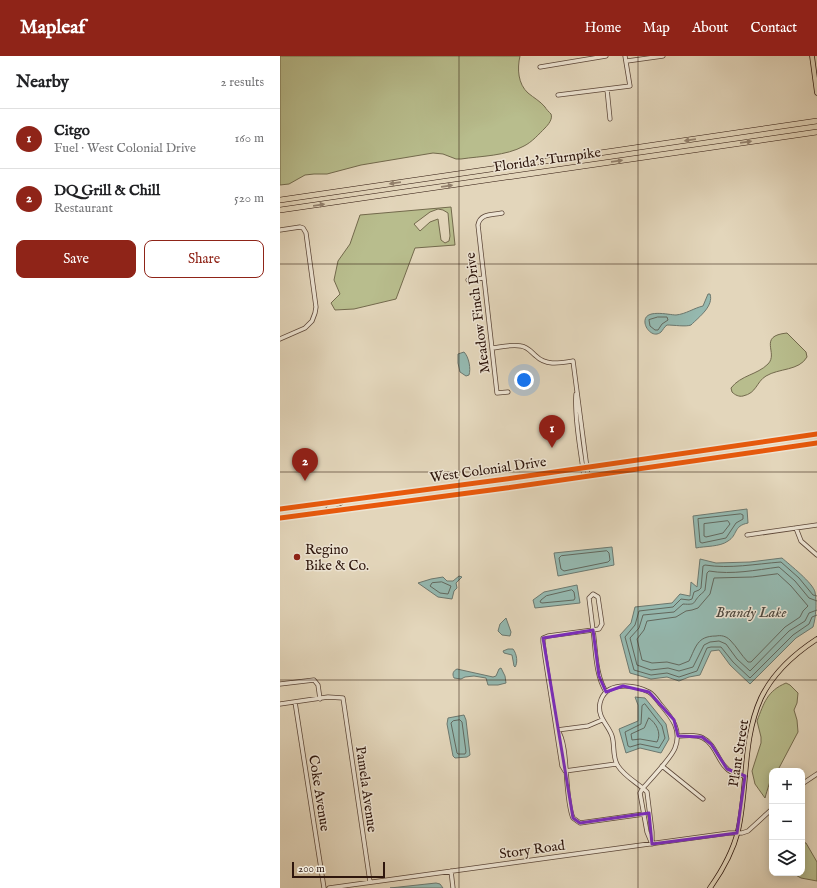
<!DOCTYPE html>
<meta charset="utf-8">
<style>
:root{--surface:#fff;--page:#f6f6f6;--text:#202124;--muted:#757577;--line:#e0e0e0;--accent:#8f2418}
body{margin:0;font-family:"IM FELL English",serif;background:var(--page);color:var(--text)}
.controls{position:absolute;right:12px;bottom:12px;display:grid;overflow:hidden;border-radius:8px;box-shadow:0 2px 10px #0003}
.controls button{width:36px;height:36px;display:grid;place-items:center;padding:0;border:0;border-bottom:1px solid var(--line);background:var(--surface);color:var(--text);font:20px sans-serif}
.scale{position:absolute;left:12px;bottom:10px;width:93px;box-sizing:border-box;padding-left:4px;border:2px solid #2e160d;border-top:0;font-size:11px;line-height:14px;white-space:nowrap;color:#2e160d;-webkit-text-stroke:3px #ede4d3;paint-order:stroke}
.you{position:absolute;left:244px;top:324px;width:14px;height:14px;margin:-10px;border:3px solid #fff;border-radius:50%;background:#1a73e8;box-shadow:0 0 0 6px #1a73e833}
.badge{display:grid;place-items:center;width:26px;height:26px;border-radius:50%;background:var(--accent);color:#fff;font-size:13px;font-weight:700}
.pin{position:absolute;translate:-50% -33px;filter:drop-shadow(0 1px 2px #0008)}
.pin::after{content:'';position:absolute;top:21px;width:14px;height:12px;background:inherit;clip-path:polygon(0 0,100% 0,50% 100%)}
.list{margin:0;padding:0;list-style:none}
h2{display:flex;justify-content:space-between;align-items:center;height:52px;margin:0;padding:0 16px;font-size:17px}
h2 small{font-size:13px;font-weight:400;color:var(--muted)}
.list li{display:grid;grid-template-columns:26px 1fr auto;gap:12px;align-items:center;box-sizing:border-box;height:60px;padding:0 16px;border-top:1px solid var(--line)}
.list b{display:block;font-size:15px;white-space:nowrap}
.list p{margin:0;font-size:13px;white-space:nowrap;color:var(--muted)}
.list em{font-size:13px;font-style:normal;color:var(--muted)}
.actions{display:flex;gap:8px;padding:12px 16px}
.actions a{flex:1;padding:9px 0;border:1px solid var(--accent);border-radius:8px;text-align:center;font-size:14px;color:var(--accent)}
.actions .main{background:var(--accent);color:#fff}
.icon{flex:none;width:22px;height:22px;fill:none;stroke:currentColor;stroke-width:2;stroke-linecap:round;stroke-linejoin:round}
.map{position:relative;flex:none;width:537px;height:832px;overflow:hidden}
header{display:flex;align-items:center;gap:24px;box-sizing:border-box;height:56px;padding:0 20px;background:var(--accent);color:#fff}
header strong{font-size:19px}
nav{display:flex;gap:22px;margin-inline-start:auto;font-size:14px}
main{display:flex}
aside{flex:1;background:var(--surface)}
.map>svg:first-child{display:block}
</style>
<header>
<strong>Mapleaf</strong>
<nav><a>Home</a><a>Map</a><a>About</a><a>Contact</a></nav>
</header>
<main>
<aside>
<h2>Nearby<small>2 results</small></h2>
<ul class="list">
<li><span class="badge">1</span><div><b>Citgo</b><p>Fuel · West Colonial Drive</p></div><em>160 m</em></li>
<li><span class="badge">2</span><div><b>DQ Grill &amp; Chill</b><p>Restaurant</p></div><em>520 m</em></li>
</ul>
<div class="actions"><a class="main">Save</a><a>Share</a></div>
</aside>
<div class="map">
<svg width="537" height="832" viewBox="0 0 537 832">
<rect width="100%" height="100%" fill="#e3d6bb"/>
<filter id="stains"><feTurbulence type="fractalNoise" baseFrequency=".005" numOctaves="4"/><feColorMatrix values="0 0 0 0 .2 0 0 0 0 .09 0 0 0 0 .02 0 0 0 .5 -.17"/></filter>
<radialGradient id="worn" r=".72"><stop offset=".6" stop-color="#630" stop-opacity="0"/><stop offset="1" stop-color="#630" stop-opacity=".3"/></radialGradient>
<path fill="#b8bd8d" stroke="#736a4d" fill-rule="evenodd" d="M0,0H240C237,13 238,28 248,37C254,42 260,45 265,51C266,53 269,56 271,58C273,63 268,69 265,72C259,78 252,86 244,90C226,100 201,100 181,103H176L163,98L153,97L81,109L47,118H34L25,119L9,128L0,129Z
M171,151L175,189L135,192L116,243L74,253L55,254L51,247L60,238L54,224L58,205L70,188L80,159ZM158,153L163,154L168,157L170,180L169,185L165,187L161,184L158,163L150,166L140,175L134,168L150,156Z
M507,277L526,296L527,301C519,315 499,312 486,320C476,326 477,337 463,340C459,341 455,339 452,336L451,332C461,319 477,319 488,308C499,297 477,280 507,277Z
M506,627L510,629L518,637L517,647L514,654L517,664L518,676L499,712L496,715H492C492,721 487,734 485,742L475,728L472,715L481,687V681L477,665C484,647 487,635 506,627Z
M522,786L526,787L537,806V825L521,822L512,817H522Z"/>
<path fill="#95b9b0" stroke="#6c786f" d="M428,238H430C434,250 419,261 411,269C406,271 394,269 387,269C384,271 383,274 381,276C374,282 366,274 365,267C363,252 389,259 396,259C406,258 414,252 423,250Z
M184,296C189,301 191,313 189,319L186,320L180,316L178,307V298Z
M467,453L468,467C453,470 458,479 448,485C440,491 425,490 416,492L413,460Z
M332,491L334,509L278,520L274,497Z
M502,502C510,509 533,527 535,536C537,547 536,561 533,571L516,582L470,628L450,609L439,594L431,595L420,619L409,621L399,625L387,621L371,623L350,617L340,579L351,567L355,551L392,547L400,538L410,540L411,526L417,531L420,503L436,507L470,506Z
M179,520L182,521L176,527L177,532L174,535L172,543L158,541L138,527L151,523L163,521L167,525H173Z
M297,529L300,547L255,552L253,544L264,536Z
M226,562L231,576L230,580L222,579L218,575L220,568Z
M228,593H233C237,598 238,607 235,611L234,610L232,599L224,597L223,595Z
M221,612L225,620L226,627L218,629H208L206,622L194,620L185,621L181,623L174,622C172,618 173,615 177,613L213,621L216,620L219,613Z
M355,641L365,642L386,668L389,683L381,697L360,692L346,697L339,673L358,665V649Z
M184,659L186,664L190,699L187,701L175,702L173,700L167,668L168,662Z
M156,827L160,828L163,832H110Z"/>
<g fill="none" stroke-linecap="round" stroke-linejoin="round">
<path stroke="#62685e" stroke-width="1" d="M378,261H387L388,264L382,268L378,274H375L370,270L369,264Z
M461,458L463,459V463L456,467L446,482L422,487L420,486L418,463Z
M448,465L450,468L443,477L426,481L424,480V468Z
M327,495L329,497L330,504L328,506L284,515L281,513L279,502L281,500Z
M498,518L511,530L528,550L523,555L520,561L505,571L471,606H468C461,599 457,591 450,584C446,580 441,579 436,580C417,580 416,591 409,605L399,609L387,606L372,607L362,604L357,583L364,574L367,565L396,561L406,555L412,554L418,552L430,538L434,522L472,521Z
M162,526L171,530L168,538L160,537L150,530L152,527Z
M292,534L294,536L295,542L294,544L262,547L260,546L261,544L266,540Z
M537,540L533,539L519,522L501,506C475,508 450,513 425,509L423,510L421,532L419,534L414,536L412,543L409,544L401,543L393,551L359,555L355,569L345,581L354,614L371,619L387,617L399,621L417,615L427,592L431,591H441L453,606L470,622L513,579L529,568L532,561L537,559
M537,545L529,542L515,525L499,511C476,514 452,519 429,515L427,517L425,534C424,536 422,537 420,539C412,547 417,549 403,548L394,556L363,559L359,572L350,582L357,609L371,614L388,612L399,615L413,611L424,589L430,586L439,585L446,588L457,603L470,615L509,575L525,565L529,557L537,554
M365,648L382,670L385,682L379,692L360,688L350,691L348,690L345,676L361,668L362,650Z
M369,662C376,667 382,677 377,686L360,683L352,684L351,678L364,672Z
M180,664L182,666L186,696L185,698H178L177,697L171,667L173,665Z"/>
<defs>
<path id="minor" d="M347,5L383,0
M260,11L326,0
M327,33L330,63
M278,39L350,30L345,0
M222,157C213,159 200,157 198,169L217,337L228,336
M0,174L20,171L23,172L26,177L36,251L35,257L32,265L25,272L0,283
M188,224L204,222
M212,292C221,291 232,288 241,290C248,291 251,296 256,300C266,310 280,307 293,305L308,420
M296,338C294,363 301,395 304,421
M516,472L521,485L537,499
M467,479L537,469
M313,538L318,541L322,568L319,573L313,574L309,542Z
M0,628L34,624L38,629L40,643
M15,646L44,832
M0,648L48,641L63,642L90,826
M277,674L308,670L322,664
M278,675C289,689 284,742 293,762L300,767L364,758
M398,680C405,680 416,678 423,682C437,689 438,710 453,717C456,719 461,719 465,720
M382,710L423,743
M285,715L282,710L265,601L263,586V582L268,580L313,574C316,594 315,618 326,636
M285,715L336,708
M522,728L537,718
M372,788L367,776L360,737L363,732C370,724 392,701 395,692C402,674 392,662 381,649C377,644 374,639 369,636C353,628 325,625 320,647C317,662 328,668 332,680C335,689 332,702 338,710C345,721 358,727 367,736L372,776V788
M171,815L173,832
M49,832L449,777H462L468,775L492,753"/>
<path id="major" d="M532,0L537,37
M430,832C442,815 453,795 458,775C468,731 462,684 481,642C493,617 514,598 537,583"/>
<path id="highway" d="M0,144L537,65
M0,154L537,76
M0,453L233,422L537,378
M46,456L51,450L60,447
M0,462L226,432L537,387"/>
</defs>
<use href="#minor" stroke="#5b4638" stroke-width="5"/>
<use href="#major" stroke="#2e160d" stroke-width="5.5"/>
<use href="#highway" stroke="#2e160d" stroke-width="6"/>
<use href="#minor" stroke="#ede4d3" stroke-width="3.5"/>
<use href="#major" stroke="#e3d6bb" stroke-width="4"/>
<use href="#highway" stroke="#e3d6bb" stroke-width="5"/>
<defs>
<path id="cycleway" d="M0,453L233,422L537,378
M0,462L226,432L537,387"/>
</defs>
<use href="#cycleway" stroke="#ede4d3" stroke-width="8"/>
<use href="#cycleway" stroke="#e8590c" stroke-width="5"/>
</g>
<defs><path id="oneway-solid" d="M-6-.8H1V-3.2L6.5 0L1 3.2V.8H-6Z"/></defs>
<g fill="#92806d">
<use href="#oneway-solid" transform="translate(410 84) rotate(172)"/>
<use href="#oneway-solid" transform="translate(466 86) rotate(-8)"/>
<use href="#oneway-solid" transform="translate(337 105) rotate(-8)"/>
<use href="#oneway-solid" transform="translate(115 127) rotate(172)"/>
<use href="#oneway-solid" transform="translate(167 130) rotate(-8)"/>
<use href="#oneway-solid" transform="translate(39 149) rotate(-8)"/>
</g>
<path fill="none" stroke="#7b2cbf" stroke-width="3" stroke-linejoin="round" d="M313,574L319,620L326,636L343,630L369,636L394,664L398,680L422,681L431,688L447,713L465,720L457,777L372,788L369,757L300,767L293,762L263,582Z"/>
<path fill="none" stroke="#2e160d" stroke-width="1" stroke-opacity="0.55" d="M179,0V832M358,0V832M0,208H537M0,416H537M0,624H537"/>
<circle fill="#8f2418" stroke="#ede4d3" stroke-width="1.5" cx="17" cy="501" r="4"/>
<g text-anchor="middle" stroke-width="3" stroke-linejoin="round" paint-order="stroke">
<g font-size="14" fill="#2e160d" stroke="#ede4d3">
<text transform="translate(267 103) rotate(-8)" y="5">Florida's Turnpike</text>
<text transform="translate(197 257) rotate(-97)" y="5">Meadow Finch Drive</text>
<text transform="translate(208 413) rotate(-8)" y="5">West Colonial Drive</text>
<text transform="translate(458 697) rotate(-81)" y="5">Plant Street</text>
<text transform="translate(87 733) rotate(82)" y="5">Pamela Avenue</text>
<text transform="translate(40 737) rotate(81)" y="5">Coke Avenue</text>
<text transform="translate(252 793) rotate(-8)" y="5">Story Road</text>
</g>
<g font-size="14" fill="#2e160d" stroke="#ede4d3" text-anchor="start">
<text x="25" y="498">Regino<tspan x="25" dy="16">Bike &amp; Co.</tspan></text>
</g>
<g font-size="15" font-style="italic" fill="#4d473e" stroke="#ede4d3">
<text x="471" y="561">Brandy Lake</text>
</g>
</g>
<rect width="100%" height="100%" filter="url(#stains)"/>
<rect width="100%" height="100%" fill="url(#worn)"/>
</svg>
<div class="controls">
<button>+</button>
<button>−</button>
<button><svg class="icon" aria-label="layers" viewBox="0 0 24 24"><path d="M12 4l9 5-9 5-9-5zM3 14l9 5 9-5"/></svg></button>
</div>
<div class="scale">200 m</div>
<div class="you"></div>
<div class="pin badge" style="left:272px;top:392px">1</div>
<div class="pin badge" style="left:25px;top:425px">2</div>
</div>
</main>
